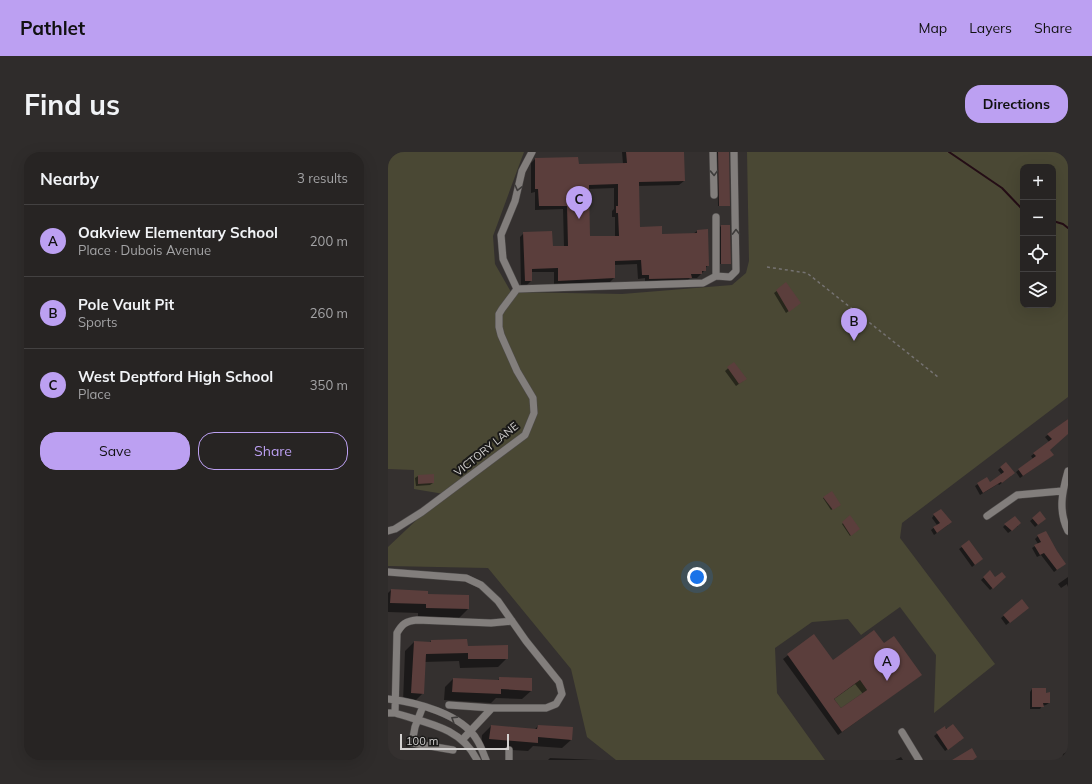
<!DOCTYPE html>
<meta charset="utf-8">
<style>
:root{--surface:#272423;--page:#2f2c2b;--text:#f1f3f6;--muted:#a4a4a6;--line:#434141;--accent:#bca0f2}
body{margin:0;font-family:Mulish,sans-serif;background:var(--page);color:var(--text)}
.controls{position:absolute;right:12px;top:12px;display:grid;overflow:hidden;border-radius:8px;box-shadow:0 4px 16px #0002}
.controls button{width:36px;height:36px;display:grid;place-items:center;padding:0;border:0;border-bottom:1px solid var(--line);background:var(--surface);color:var(--text);font:20px sans-serif}
.scale{position:absolute;left:12px;bottom:10px;width:109px;box-sizing:border-box;padding-left:4px;border:2px solid #d3d1d0;border-top:0;font-size:11px;line-height:14px;white-space:nowrap;color:#d3d1d0;-webkit-text-stroke:3px #1a1918;paint-order:stroke}
.you{position:absolute;left:309px;top:425px;width:14px;height:14px;margin:-10px;border:3px solid #fff;border-radius:50%;background:#1a73e8;box-shadow:0 0 0 6px #1a73e833}
.badge{display:grid;place-items:center;width:26px;height:26px;border-radius:50%;background:var(--accent);color:#111;font-size:13px;font-weight:700}
.pin{position:absolute;translate:-50% -33px;filter:drop-shadow(0 1px 2px #0008)}
.pin::after{content:'';position:absolute;top:21px;width:14px;height:12px;background:inherit;clip-path:polygon(0 0,100% 0,50% 100%)}
.list{margin:0;padding:0;list-style:none}
h2{display:flex;justify-content:space-between;align-items:center;height:52px;margin:0;padding:0 16px;font-size:17px}
h2 small{font-size:13px;font-weight:400;color:var(--muted)}
.list li{display:grid;grid-template-columns:26px 1fr auto;gap:12px;align-items:center;box-sizing:border-box;height:72px;padding:0 16px;border-top:1px solid var(--line)}
.list b{display:block;font-size:15px;white-space:nowrap}
.list p{margin:0;font-size:13px;white-space:nowrap;color:var(--muted)}
.list em{font-size:13px;font-style:normal;color:var(--muted)}
.actions{display:flex;gap:8px;padding:12px 16px}
.actions a{flex:1;padding:9px 0;border:1px solid var(--accent);border-radius:16px;text-align:center;font-size:14px;color:var(--accent)}
.actions .main{background:var(--accent);color:#111}
.icon{flex:none;width:22px;height:22px;fill:none;stroke:currentColor;stroke-width:2;stroke-linecap:round;stroke-linejoin:round}
.map{position:relative;flex:none;width:680px;height:608px;overflow:hidden;border-radius:16px}
header{display:flex;align-items:center;gap:24px;box-sizing:border-box;height:56px;padding:0 20px;background:var(--accent);color:#111}
header strong{font-size:19px}
nav{display:flex;gap:22px;margin-inline-start:auto;font-size:14px}
.intro{display:flex;align-items:center;justify-content:space-between;box-sizing:border-box;height:96px;padding:0 24px}
h1{margin:0;font-size:28px}
.button{padding:10px 18px;border-radius:16px;background:var(--accent);color:#111;font-size:14px;font-weight:700}
main{display:flex;gap:24px;padding:0 24px}
aside{flex:1;background:var(--surface);border-radius:16px;box-shadow:0 4px 16px #0002}
.map>svg:first-child{display:block}
</style>
<header>
<strong>Pathlet</strong>
<nav><a>Map</a><a>Layers</a><a>Share</a></nav>
</header>
<div class="intro"><h1>Find us</h1><a class="button">Directions</a></div>
<main>
<aside>
<h2>Nearby<small>3 results</small></h2>
<ul class="list">
<li><span class="badge">A</span><div><b>Oakview Elementary School</b><p>Place · Dubois Avenue</p></div><em>200 m</em></li>
<li><span class="badge">B</span><div><b>Pole Vault Pit</b><p>Sports</p></div><em>260 m</em></li>
<li><span class="badge">C</span><div><b>West Deptford High School</b><p>Place</p></div><em>350 m</em></li>
</ul>
<div class="actions"><a class="main">Save</a><a>Share</a></div>
</aside>
<div class="map">
<svg width="680" height="608" viewBox="0 0 680 608">
<rect width="100%" height="100%" fill="#34302f"/>
<path fill="#4a4834" fill-rule="evenodd" d="M0,0H136L105,84L107,112L123,140L234,142L344,133L358,121L361,109L359,0H680V245L514,371L512,386L607,512L546,561L548,503L512,455L473,483L460,467L424,470L387,496L389,541L437,608H228L199,585L183,517L100,416L0,414V395L56,342L26,337V318L0,317ZM635,15H665V153H635Z
M472,528L479,538L453,556L446,547Z"/>
<path fill="#0007" fill-rule="evenodd" d="M234,0H295L296,29L291,33L250,34L251,76L273,83L305,82L309,79L320,113L317,117V118L309,126H302L298,130L257,131V126L250,127L249,112L226,113V126L222,130L166,132V120H143V129L139,133H133L132,85L136,81L164,95H176L175,57L147,58V40L143,41V11L147,7L190,13L235,12ZM226,36V57L224,59V65H227V85H201L200,37Z
M329,0H340L341,53L340,54H330Z
M333,74L342,111L341,112H332V75Z
M398,132L409,153L398,161L386,141Z
M345,212L355,229L348,234L337,219Z
M680,267V280L661,298L665,303L632,326L628,320L645,307L643,304L661,290L657,285Z
M613,315L623,324L611,333L610,332L592,343L587,334L590,332H602L614,323L610,318Z
M30,324L45,331L42,333L28,334L27,326Z
M436,345L452,353L443,358L435,346Z
M652,361L654,369L647,375L642,369Z
M546,363L560,373L546,383L543,378L549,373L544,366Z
M462,365L471,377L462,384L454,372Z
M617,373L630,374L620,381L615,375Z
M650,384L674,414L666,420L653,403L649,405L644,396L650,392L647,387Z
M574,395L594,407L584,415L571,397Z
M602,420L607,426L614,428L602,438L593,428Z
M680,425V435L679,432L673,436L670,432Z
M3,438L39,443L80,457L71,466L30,464V461L0,460V441Z
M634,448L637,458L618,473L613,466Z
M426,484L445,510L533,523L450,583L395,507ZM467,532L475,542L453,557L446,547Z
M78,488L79,495L119,506L110,515L72,516L71,509L36,510L35,541L26,550H15L17,499L26,490L41,491L43,489Z
M112,526L143,539L134,547L108,546L103,551L56,548L57,535L65,527L109,529Z
M644,537L661,551L658,553L654,554L652,557H642V540Z
M103,574L146,578L150,574L183,588L174,596L145,594L140,599L93,596L94,583Z
M557,575L572,589L557,599L546,584Z
M680,599V608H674L675,602Z
M513,605L515,608H507Z
M162,606L210,608H160Z"/>
<g fill="none" stroke-linecap="round" stroke-linejoin="round">
<path stroke="#240d15" stroke-width="2" d="M561,0L614,36L635,58
M665,69L675,72L680,76"/>
</g>
<path fill="#5b3e3c" fill-rule="evenodd" d="M238,0H296L297,29L251,30L252,75L274,74V82L309,81V78L320,77L321,114H318V119H314V122H303L304,126L261,127V123H254L253,108L227,109V126L170,129V116L144,117V129H137L135,80L164,79L165,94H180L179,54H151L150,37H147V6L190,5L191,12L239,11ZM230,32V54H228V61H230L231,84H202L201,33Z
M330,0H341L342,54H331Z
M333,73H342L343,112H333Z
M398,130L413,151L401,160L388,138Z
M346,210L359,227L351,232L339,215Z
M680,267V282L662,298L666,303L635,324L630,317L648,304L645,301L664,287L659,282Z
M618,310L627,321L614,331L613,330L595,341L589,331L599,325L602,330L616,320L612,315Z
M46,322V331L30,332V323Z
M444,339L453,353L445,358L435,345Z
M553,357L564,370L549,381L545,375L552,371L545,362Z
M652,359L658,367L650,373L644,366Z
M462,363L472,377L463,384L454,370Z
M627,364L633,371L624,379L616,372Z
M658,379L669,399L678,412L669,418L656,401L652,403L646,393L653,390L649,383Z
M581,388L595,407L587,413L573,394Z
M602,418L607,425L614,420L618,425L605,437L595,425Z
M3,437L40,439V442L81,443V457L38,456V452L2,451Z
M634,447L641,456L622,471L615,463Z
M486,478L496,491L506,484L534,523L454,580L399,502L426,482L445,508ZM472,528L479,538L453,556L446,547Z
M79,487L80,494L120,493V507H80V501L38,502L36,542L23,541L26,489L43,490V488Z
M111,525L144,526V539L113,537V542L64,540L65,526L111,528Z
M644,536H658V541L662,540V551H655L656,555H644Z
M565,572L576,586L560,598L548,580L557,574L558,577Z
M103,573L149,577L150,573L185,575L184,588L150,585V591L101,587Z
M584,596L589,605L585,608H564Z"/>
<g fill="none" stroke-linecap="round" stroke-linejoin="round">
<defs>
<path id="minor" d="M325,0L326,43
M328,65V124L342,125L348,119L346,0
M129,137L315,131L328,124
M129,137L115,107L113,83L127,49L134,19L144,0
M680,319C674,340 670,359 680,379
M599,364L629,343L674,339
M0,379L7,377L34,360L137,283L146,261L145,246L129,219L113,183L111,175V162L114,157L129,137
M0,420L78,426L93,433L110,449L138,489L171,530L174,542L168,552L158,556H104L74,588
M0,547C28,550 74,562 89,588C93,594 95,601 98,608
M61,553L104,556
M35,554L27,575L24,591L65,598
M0,561H7C38,571 73,575 89,608
M7,561L9,481C14,472 18,469 29,468L103,471L124,469
M514,580L531,608
M121,608V598"/>
</defs>
<use href="#minor" stroke="#4f4c4b" stroke-width="8"/>
<path stroke="#757271" stroke-width="1.5" stroke-dasharray="3 3" stroke-linecap="butt" d="M379,115L419,121L550,225"/>
<use href="#minor" stroke="#827e7c" stroke-width="7"/>
</g>
<defs><path id="oneway-chevron" d="M-2-3.5L2.5 0L-2 3.5" fill="none" stroke-width="1.6" stroke-linecap="round" stroke-linejoin="round"/></defs>
<g stroke="#3e3c3b">
<use href="#oneway-chevron" transform="translate(326 21) rotate(88)"/>
<use href="#oneway-chevron" transform="translate(130 36) rotate(104)"/>
<use href="#oneway-chevron" transform="translate(348 80) rotate(-91)"/>
<use href="#oneway-chevron" transform="translate(66 567) rotate(-148)"/>
</g>
<g text-anchor="middle" stroke-width="4" stroke-linejoin="round" paint-order="stroke">
<g font-size="11" fill="#d3d1d0" stroke="#1a1918">
<text transform="translate(98 297) rotate(-39)" y="4">VICTORY LANE</text>
</g>
</g>
</svg>
<div class="controls">
<button>+</button>
<button>−</button>
<button><svg class="icon" aria-label="locate" viewBox="0 0 24 24"><circle cx="12" cy="12" r="6"/><path d="M12 2v4M12 18v4M2 12h4M18 12h4"/></svg></button>
<button><svg class="icon" aria-label="layers" viewBox="0 0 24 24"><path d="M12 4l9 5-9 5-9-5zM3 14l9 5 9-5"/></svg></button>
</div>
<div class="scale">100 m</div>
<div class="you"></div>
<div class="pin badge" style="left:499px;top:529px">A</div>
<div class="pin badge" style="left:466px;top:189px">B</div>
<div class="pin badge" style="left:191px;top:67px">C</div>
</div>
</main>
